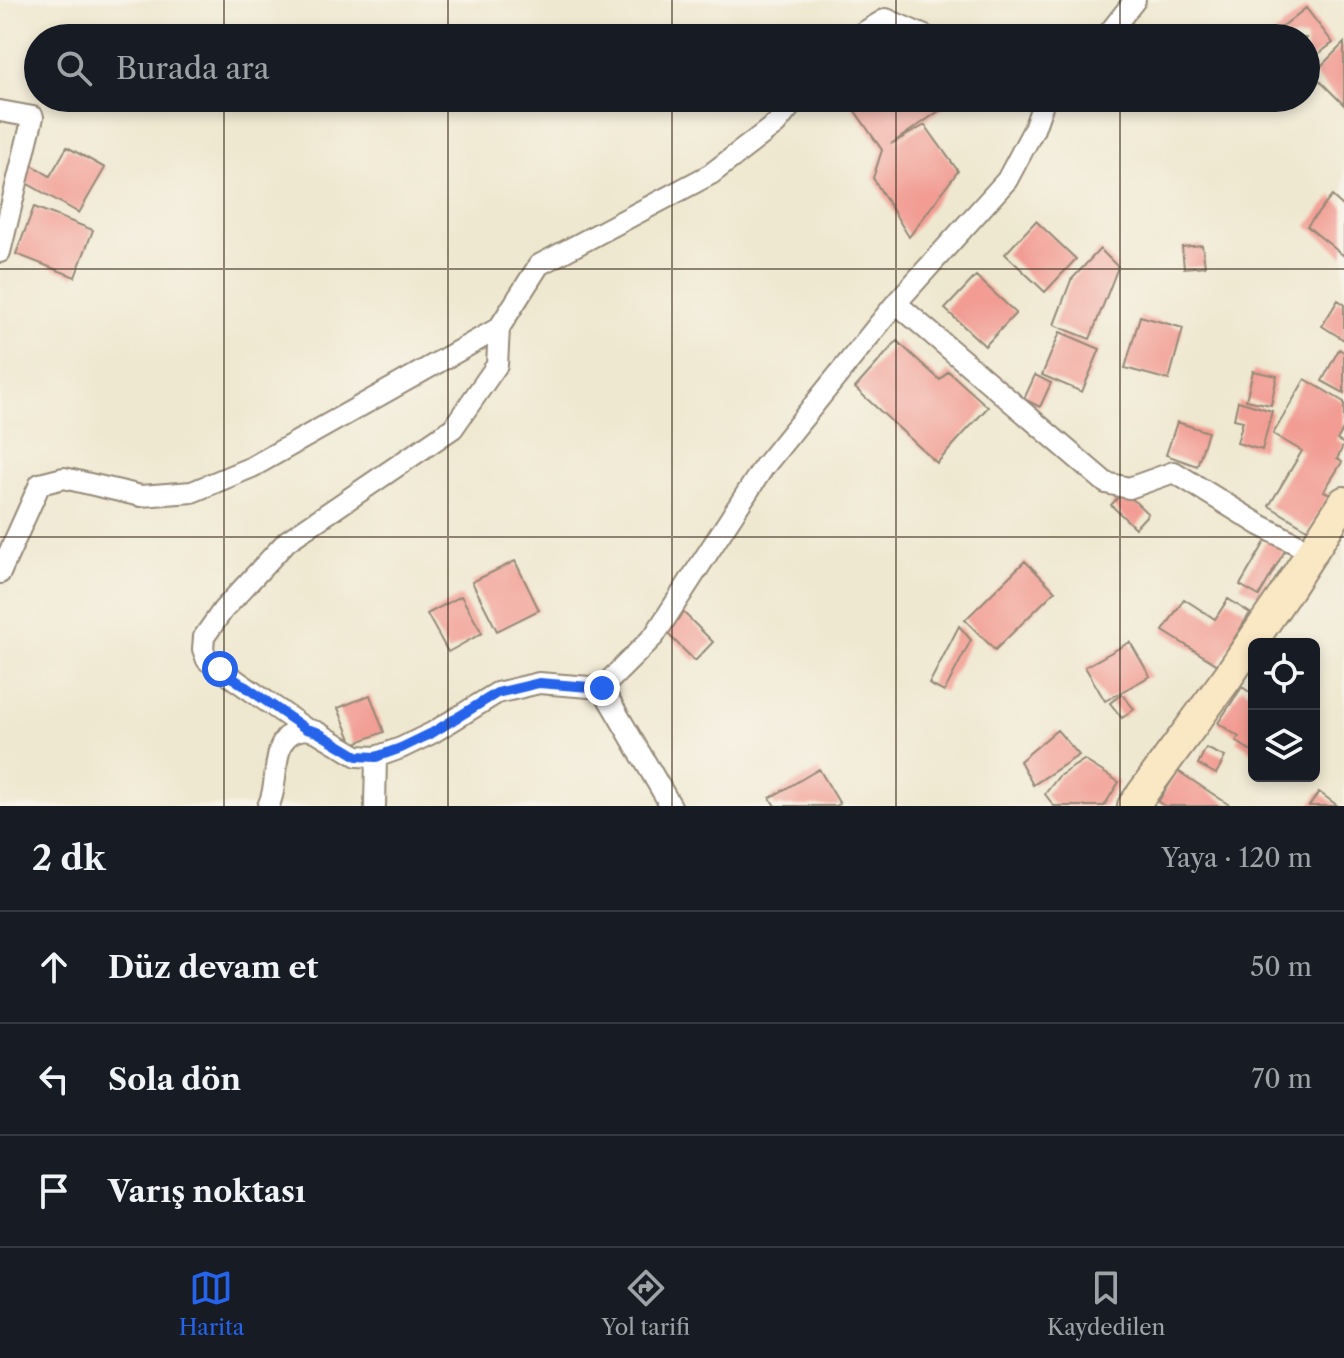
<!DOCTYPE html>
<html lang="tr">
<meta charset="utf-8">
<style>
:root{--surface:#171b24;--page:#20242c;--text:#f1f3f6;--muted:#9ea1a6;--line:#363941;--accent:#2563eb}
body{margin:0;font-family:"Libre Caslon Text",serif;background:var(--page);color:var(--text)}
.controls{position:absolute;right:24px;bottom:24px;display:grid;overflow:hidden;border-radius:12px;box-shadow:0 4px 12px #0003}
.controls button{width:72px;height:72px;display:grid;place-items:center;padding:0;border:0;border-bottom:2px solid var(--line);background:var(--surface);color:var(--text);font:40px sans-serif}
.stop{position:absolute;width:24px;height:24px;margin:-18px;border:6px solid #2563eb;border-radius:50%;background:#fff}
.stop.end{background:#2563eb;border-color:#fff;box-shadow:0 2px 8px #0008}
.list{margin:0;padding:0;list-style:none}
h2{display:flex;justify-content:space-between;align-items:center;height:104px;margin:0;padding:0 32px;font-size:34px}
h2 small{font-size:26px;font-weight:400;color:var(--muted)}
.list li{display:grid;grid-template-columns:52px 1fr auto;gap:24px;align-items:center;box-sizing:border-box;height:112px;padding:0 32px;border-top:2px solid var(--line)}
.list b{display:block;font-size:30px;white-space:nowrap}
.list em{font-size:26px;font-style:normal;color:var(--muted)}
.icon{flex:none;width:44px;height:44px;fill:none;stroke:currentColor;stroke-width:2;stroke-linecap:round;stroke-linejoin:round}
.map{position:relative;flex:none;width:1344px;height:806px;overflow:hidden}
.search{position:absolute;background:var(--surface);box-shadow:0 4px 12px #0003;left:24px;right:24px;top:24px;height:88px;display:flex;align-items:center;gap:20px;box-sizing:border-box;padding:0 28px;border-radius:44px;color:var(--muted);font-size:30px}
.sheet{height:440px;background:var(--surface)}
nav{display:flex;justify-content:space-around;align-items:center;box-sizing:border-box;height:112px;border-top:2px solid var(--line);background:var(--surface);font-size:22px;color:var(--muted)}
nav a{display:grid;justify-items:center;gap:4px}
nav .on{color:var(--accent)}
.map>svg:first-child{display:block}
</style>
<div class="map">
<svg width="1344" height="806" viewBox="0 0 1344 806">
<rect width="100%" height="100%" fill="#f7f3e8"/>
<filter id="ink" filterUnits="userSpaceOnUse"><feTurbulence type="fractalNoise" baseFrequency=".0125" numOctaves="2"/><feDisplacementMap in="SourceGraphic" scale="16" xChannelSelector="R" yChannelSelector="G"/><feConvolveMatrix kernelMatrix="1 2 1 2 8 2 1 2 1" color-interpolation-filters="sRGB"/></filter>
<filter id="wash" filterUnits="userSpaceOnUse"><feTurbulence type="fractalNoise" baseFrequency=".006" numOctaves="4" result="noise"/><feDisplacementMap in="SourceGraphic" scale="32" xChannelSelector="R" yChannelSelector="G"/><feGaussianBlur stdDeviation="1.8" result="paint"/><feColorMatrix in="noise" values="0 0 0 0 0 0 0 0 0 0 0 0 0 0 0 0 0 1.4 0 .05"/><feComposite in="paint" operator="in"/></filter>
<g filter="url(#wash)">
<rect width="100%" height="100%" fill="#efe8d0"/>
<g id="blocks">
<path fill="#f29c93" d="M1306,8L1333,43L1306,63V38H1276L1273,34Z
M1128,20L1147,38H1112Z
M1344,43V105L1313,74Z
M846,98H958L891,144L925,125L958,171L909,237L873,178L882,150Z
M67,147L105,168L79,213L23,181L32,165L50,176Z
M1332,196L1344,207V256L1307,226Z
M34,207L93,230L75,277L16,254Z
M1036,221L1076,259L1045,292L1005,254Z
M1202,245L1205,266L1184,268L1182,247Z
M1100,249L1118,267L1090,339L1054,325L1071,280Z
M976,276L1016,313L985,346L945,309Z
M1338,300L1344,304V340L1322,326Z
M1140,316L1183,328L1169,380L1125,368Z
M1060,332L1100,349L1082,392L1042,375Z
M897,341L940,380L948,371L988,407L937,463L855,388Z
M1339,349L1344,352V393L1322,381Z
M1253,371L1277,376L1271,405L1246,400Z
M1035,375L1051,383L1040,407L1024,399Z
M1305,379L1344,402V428L1337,440L1344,444L1337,459L1342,462L1324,491L1330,494L1309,530L1269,506L1302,451L1273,434Z
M1238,401L1272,411L1262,450L1237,443L1243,421L1234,419Z
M1177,422L1208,432L1197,466L1166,455Z
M1124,491L1148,514L1135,528L1111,505Z
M1268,537L1287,547L1259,596L1240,585Z
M515,561L539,610L497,631L472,582Z
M1025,561L1055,591L995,650L965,620Z
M461,596L482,633L448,652L427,614Z
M1184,599L1215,619L1228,599L1250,613L1218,665L1163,631Z
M683,612L713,642L695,661L664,630Z
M959,626L971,640L944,692L929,684Z
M1130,642L1150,676L1105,701L1085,667Z
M1242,687L1254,695V753L1236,741L1239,737L1218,723Z
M1122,694L1134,709L1122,718L1110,703Z
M370,695L384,732L353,744L338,708Z
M1057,730L1079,755L1033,785L1020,761Z
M1206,748L1225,757L1216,774L1198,764Z
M1084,760L1119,782L1104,806H1054L1045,794L1059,776Z
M819,769L840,804L836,806H775L770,798Z
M1178,771L1231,806H1165L1158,802Z
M1319,792L1338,806H1309Z"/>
</g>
</g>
<g filter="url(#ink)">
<use href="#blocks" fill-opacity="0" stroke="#958977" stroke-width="2"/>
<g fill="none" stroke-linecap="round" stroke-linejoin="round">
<defs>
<path id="minor" d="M854,38L886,19L929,38
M1105,38L1135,0
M0,111L33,117L0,252
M896,303L1106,483L1129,488L1174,472L1260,525L1312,552
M499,328L497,365L453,428L287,541L223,610L204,637L203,649L207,660L306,729L317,732L357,756L376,757L401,748L432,733L497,693L539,683L602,688L654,636L763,468L896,303L1007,180L1034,129L1045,98
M0,573L40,484L64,478L141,496L192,492L252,467L499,328L539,265L711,174L776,124L797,98
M602,688L671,806
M268,806C282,781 266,732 306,729
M375,806L376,757"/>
<path id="secondary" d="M1133,806L1227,678L1284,595L1344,502"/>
</defs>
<use href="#minor" stroke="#958977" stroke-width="24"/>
<use href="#secondary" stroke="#958977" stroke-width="34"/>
<use href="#minor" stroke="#fff" stroke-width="20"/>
<use href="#secondary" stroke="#fae7c3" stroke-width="30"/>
</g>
</g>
<g fill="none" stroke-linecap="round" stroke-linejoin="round" filter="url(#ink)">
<path stroke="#2563eb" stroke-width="10" d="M220,669L306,729L317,732L357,756L376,757L401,748L432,733L497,693L539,683L602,688"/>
</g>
<path fill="none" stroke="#3b2a1e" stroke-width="2" stroke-opacity="0.55" d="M224,0V38M448,0V38M672,0V38M896,0V38M1120,0V38M224,98V806M448,98V806M672,98V806M896,98V806M1120,98V806M0,269H1344M0,537H1344"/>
</svg>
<div class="controls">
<button><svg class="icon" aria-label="locate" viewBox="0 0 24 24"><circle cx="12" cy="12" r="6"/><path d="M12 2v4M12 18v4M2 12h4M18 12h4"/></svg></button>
<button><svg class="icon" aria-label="layers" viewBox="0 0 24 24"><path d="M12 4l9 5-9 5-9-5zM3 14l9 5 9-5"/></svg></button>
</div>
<div class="stop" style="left:220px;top:669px"></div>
<div class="stop end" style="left:602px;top:688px"></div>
<div class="search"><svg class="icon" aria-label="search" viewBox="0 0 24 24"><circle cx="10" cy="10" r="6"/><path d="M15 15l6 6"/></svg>Burada ara</div>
</div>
<section class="sheet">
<h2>2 dk<small>Yaya · 120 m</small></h2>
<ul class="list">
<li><svg class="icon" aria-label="ahead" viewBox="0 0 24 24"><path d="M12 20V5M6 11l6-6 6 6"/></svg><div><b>Düz devam et</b></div><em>50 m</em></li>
<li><svg class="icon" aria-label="left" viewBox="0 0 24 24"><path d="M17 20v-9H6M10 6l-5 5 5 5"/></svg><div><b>Sola dön</b></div><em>70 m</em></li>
<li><svg class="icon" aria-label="arrive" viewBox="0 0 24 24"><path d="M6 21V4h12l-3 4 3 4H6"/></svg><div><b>Varış noktası</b></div></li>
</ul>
</section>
<nav>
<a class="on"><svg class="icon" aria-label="map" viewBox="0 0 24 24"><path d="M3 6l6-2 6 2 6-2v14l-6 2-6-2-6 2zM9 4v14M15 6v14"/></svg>Harita</a>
<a><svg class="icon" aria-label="directions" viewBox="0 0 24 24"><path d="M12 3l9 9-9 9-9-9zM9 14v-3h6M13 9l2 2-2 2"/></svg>Yol tarifi</a>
<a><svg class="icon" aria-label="saved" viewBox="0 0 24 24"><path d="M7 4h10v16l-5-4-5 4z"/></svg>Kaydedilen</a>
</nav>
